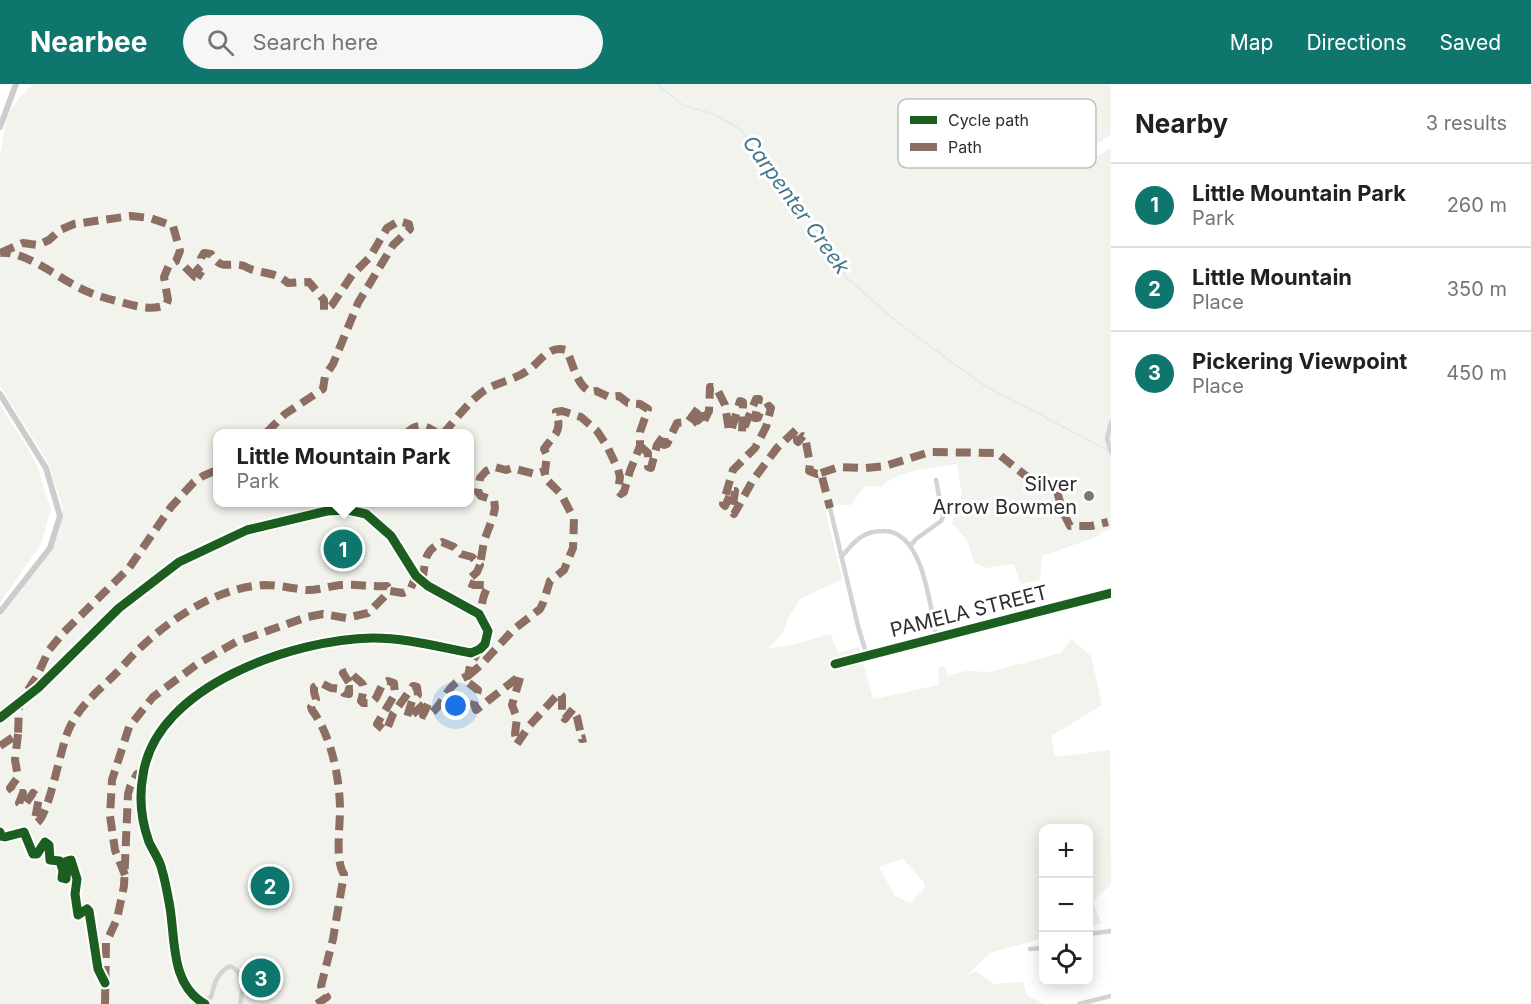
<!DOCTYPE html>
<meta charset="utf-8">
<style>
:root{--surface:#fff;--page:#f6f6f6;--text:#202124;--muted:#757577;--line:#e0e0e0;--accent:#0f766e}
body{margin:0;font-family:Inter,sans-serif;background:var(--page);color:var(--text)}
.controls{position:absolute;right:18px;bottom:18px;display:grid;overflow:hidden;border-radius:12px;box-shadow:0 3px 15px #0003}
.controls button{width:54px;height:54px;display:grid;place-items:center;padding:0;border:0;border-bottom:2px solid var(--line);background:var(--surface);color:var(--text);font:30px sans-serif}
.you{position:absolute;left:456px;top:622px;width:21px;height:21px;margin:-15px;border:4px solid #fff;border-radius:50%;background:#1a73e8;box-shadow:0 0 0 9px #1a73e833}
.badge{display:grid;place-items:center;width:39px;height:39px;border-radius:50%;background:var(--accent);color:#fff;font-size:20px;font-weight:700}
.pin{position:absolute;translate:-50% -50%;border:3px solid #fff;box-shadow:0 2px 6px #0006}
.popup{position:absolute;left:213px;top:345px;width:261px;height:78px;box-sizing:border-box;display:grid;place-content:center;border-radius:12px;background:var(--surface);filter:drop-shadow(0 2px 4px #0005);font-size:20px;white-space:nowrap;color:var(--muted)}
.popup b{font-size:22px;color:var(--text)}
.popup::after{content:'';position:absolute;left:50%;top:100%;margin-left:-12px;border:12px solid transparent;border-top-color:var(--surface)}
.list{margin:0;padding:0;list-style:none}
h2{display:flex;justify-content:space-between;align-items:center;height:78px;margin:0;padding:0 24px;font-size:26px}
h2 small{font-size:20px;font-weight:400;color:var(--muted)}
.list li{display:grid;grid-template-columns:39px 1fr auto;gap:18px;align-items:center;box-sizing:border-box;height:84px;padding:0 24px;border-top:2px solid var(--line)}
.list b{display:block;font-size:22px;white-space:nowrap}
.list p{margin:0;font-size:20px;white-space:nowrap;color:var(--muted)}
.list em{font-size:20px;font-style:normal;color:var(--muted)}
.icon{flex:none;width:33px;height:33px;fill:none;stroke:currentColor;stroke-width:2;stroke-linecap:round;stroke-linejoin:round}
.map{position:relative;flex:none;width:1111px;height:920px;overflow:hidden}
header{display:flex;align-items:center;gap:36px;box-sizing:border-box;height:84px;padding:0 30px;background:var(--accent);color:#fff}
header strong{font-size:28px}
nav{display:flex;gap:33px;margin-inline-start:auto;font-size:21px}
.search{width:420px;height:54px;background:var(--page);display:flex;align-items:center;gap:15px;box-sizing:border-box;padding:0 21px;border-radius:33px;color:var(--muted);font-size:22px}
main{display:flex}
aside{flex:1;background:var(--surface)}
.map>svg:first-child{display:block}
</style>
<header>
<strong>Nearbee</strong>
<div class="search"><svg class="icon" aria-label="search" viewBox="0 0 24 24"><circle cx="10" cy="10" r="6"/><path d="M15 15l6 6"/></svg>Search here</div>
<nav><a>Map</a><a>Directions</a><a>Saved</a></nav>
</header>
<main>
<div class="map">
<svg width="1111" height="920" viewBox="0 0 1111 920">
<rect width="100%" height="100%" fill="#fff"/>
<path fill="#f1f3ec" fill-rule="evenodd" d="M33,0H1111V51L1086,67L1089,77L1111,64V445L1099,449V452L1042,472L1040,496L1021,500L1014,480L985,484L974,478L967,456L952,440L962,411L957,380C933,384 899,385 881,403L865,402L851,421H824L842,495L800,515L788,534L783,549L768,564L787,562L831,550L838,569L859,563L873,615L939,601L938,584L944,581L948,592L966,587L989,588L1061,569L1071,555L1091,572L1102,621L1051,652L1055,673L1110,666L1111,801L1093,817L1101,839L1089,844L1088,744H1044L1043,854L990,869L967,891L976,887L994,900L1023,898L1027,911L1044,920H0V534L51,467L60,446L63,425L49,380L0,302V70L8,29L21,12ZM217,350H469V418H217ZM903,775L923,797L925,804L910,819L895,812L879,783Z
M0,321L27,363L37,382L51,426L41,460L0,519Z"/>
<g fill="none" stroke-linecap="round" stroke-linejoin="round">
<path stroke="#dbeaef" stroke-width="1.5" d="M657,0L683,21L716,31L741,46L795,113L845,192L897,238L982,300L1109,367"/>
<path stroke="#d3d3d3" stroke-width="4.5" d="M1111,338L1107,355L1111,368
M830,424L858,542L867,572
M911,461L916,455L941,437L943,433L936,396
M841,473C847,467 853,458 861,453C867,449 875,447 883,447C924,446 930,524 937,555
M835,580L1111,509
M0,634L38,604L119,524L179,478L247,446L327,427L348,426L366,430L391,452L416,492L428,502L479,530L488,547L485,560L480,565L471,569C439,563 406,554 373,554C295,555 156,601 143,691C139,713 141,736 149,758C153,767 160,776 162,786C165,796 167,807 169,818C176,852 169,900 205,920
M1088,850L1111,847
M1030,865L1044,864
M202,918L211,913C214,900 217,889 230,882C244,887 243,908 240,920
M1079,920L1111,912"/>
<path stroke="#ccc" stroke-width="6" d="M0,43L16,0
M0,310L46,384L60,432L50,464L0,528"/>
<path stroke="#8d6e63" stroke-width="8" stroke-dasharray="15 8" stroke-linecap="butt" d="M0,169L23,159L38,161L49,156L60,146L74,140L131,132L150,134L173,142L180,167L176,177L169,181L164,193L168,216L166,221C150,227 136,222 120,218C105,214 90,210 76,202C56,192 23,166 0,169
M185,183L195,193L202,194L203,193L197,189V186L201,182V174L204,169L211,170C222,186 224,179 240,181C244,181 249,185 253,186C267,190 277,189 288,199L309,198L324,216V226H326L332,221L352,191L370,173L387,144L399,137L409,140L410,145L393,161L358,219L333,280L325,292L323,305L285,330L266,349L258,350
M406,350C416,338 427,341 438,350
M443,350C456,335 469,317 485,306C498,298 514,296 527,287C541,278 547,261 566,266C574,280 575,299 590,308L596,307L609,313L619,312L628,319L640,320L648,325L640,348V362L630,387L624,408L621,410L618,407L620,393L618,385L607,362L597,347L581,333L562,327L556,328C563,349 554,350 544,365L547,371L545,387L535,390L512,384L506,386L495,383L486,387L480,394L478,408L481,412L494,416L495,424L493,433L484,457L480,481
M640,362L648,369V383L651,384L657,361L664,351L665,350L664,361L667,360L677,339L688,338L699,323L701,326V334L696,338L698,340L703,339L709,327L710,303H716L725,321L729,347H731L740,317L743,318V322L742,349L756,315H759L755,334H758L760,328L769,322L771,324L766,343L755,364L733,386L723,420L725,422L732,407H735L732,428L734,430L753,396L777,364L797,345V357L798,358L803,352L805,353L810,380L809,387L817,390L821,389L830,424
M821,389L839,383L865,384L885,382L930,368L997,369L1026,392L1050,399L1056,404L1063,428L1070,442H1091L1108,438
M401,420V418
M419,495L423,492C426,473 425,467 442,458L454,463L461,470L472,473L480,481L477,488L468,496L469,499L474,501H486L488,503C482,512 483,520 479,530
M468,592L482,580L513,546L540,525L543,519L550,497L564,486L573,464L574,435L561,410L545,394V387
M469,599L478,606L474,620L476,626L521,591L512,621L517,634L515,650L517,660L529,642L559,609L562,612V632L565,635L573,625L577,633L582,655L586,654
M28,606L37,592L49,566L64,548L129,484L171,423L194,398L203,392L217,386
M18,650L15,676L18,693L10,704L14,709H23L19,719L21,721L26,719L33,709L39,714L35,735L37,739C50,729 60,664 69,645C81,618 103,604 122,583C156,544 210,504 264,501C279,501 291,504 305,506C317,507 329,502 341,501C356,500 371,503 387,502L390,507
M0,662L18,650L19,624
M125,791L115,766L110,732L112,696L129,643L153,613L196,581L236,558L307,533L323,530L346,534L368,529L390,507L403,509L410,506L416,492
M105,920L106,859L117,835L124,802L128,710L130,703L137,690L143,689
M317,920L327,913L322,907L321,902L333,855L344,790C335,778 340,742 340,726C340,694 331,651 312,626L311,623L316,615L314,608V603L321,599L331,604L341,605L344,609L349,610V605H353L343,589L349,587C363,603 367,595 361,617L363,619H371L376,614L383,599L388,597L394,599L395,610L377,640L384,646L387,645L393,630L413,602L417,603L418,611L412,617L407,633H410L427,617L428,620L423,631L427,632C445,622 444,600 468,592L470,582L479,566"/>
<defs>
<path id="cycleway" d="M835,580L1111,509
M0,634L38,604L119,524L179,478L247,446L327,427L348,426L366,430L391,452L416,492L428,502L479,530L488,547L485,560L480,565L471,569C439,563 406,554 373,554C295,555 156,601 143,691C139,713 141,736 149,758C153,767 160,776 162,786C165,796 167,807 169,818C176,852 169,900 205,920
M0,748L1,752L5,753L24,748L33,770H37L45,758L49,761L50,776L60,777L63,787L62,794L66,795L67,777L71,776L77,795L75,810L78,831L87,825L89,827L98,885L105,899"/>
</defs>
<use href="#cycleway" stroke="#fff" stroke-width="13"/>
<use href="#cycleway" stroke="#1b5e20" stroke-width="9"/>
</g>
<circle fill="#777" stroke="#fff" stroke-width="2" cx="1089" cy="412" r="6"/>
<g text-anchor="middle" stroke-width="6" stroke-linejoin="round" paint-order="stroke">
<g font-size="20" fill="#2e2e2e" stroke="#fff" text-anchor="end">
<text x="1077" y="407">Silver<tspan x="1077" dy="23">Arrow Bowmen</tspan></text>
</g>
<g font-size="20" fill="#2e2e2e" stroke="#fff">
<text transform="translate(969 527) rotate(-14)" y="7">PAMELA STREET</text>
</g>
<g font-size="21" font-style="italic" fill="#437789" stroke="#fff">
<text transform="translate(796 121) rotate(54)" y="7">Carpenter Creek</text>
</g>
</g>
<rect x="898" y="15" width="198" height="69" rx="9" fill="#fff" stroke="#c0c0c0" stroke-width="1.5"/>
<rect x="910" y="32" width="27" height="8" fill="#1b5e20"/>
<rect x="910" y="59" width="27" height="8" fill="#8d6e63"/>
<g font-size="16" fill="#2e2e2e">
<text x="948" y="42">Cycle path</text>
<text x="948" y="69">Path</text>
</g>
</svg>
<div class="controls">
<button>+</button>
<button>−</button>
<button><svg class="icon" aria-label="locate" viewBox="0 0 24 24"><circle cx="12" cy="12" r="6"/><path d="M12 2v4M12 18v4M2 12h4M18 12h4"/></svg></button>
</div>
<div class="you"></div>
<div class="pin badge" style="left:343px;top:465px">1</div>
<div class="popup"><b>Little Mountain Park</b>Park</div>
<div class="pin badge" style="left:270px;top:802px">2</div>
<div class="pin badge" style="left:261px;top:894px">3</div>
</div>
<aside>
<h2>Nearby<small>3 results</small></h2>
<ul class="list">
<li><span class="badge">1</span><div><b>Little Mountain Park</b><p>Park</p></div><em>260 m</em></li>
<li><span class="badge">2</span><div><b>Little Mountain</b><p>Place</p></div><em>350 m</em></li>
<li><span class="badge">3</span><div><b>Pickering Viewpoint</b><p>Place</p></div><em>450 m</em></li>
</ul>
</aside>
</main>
